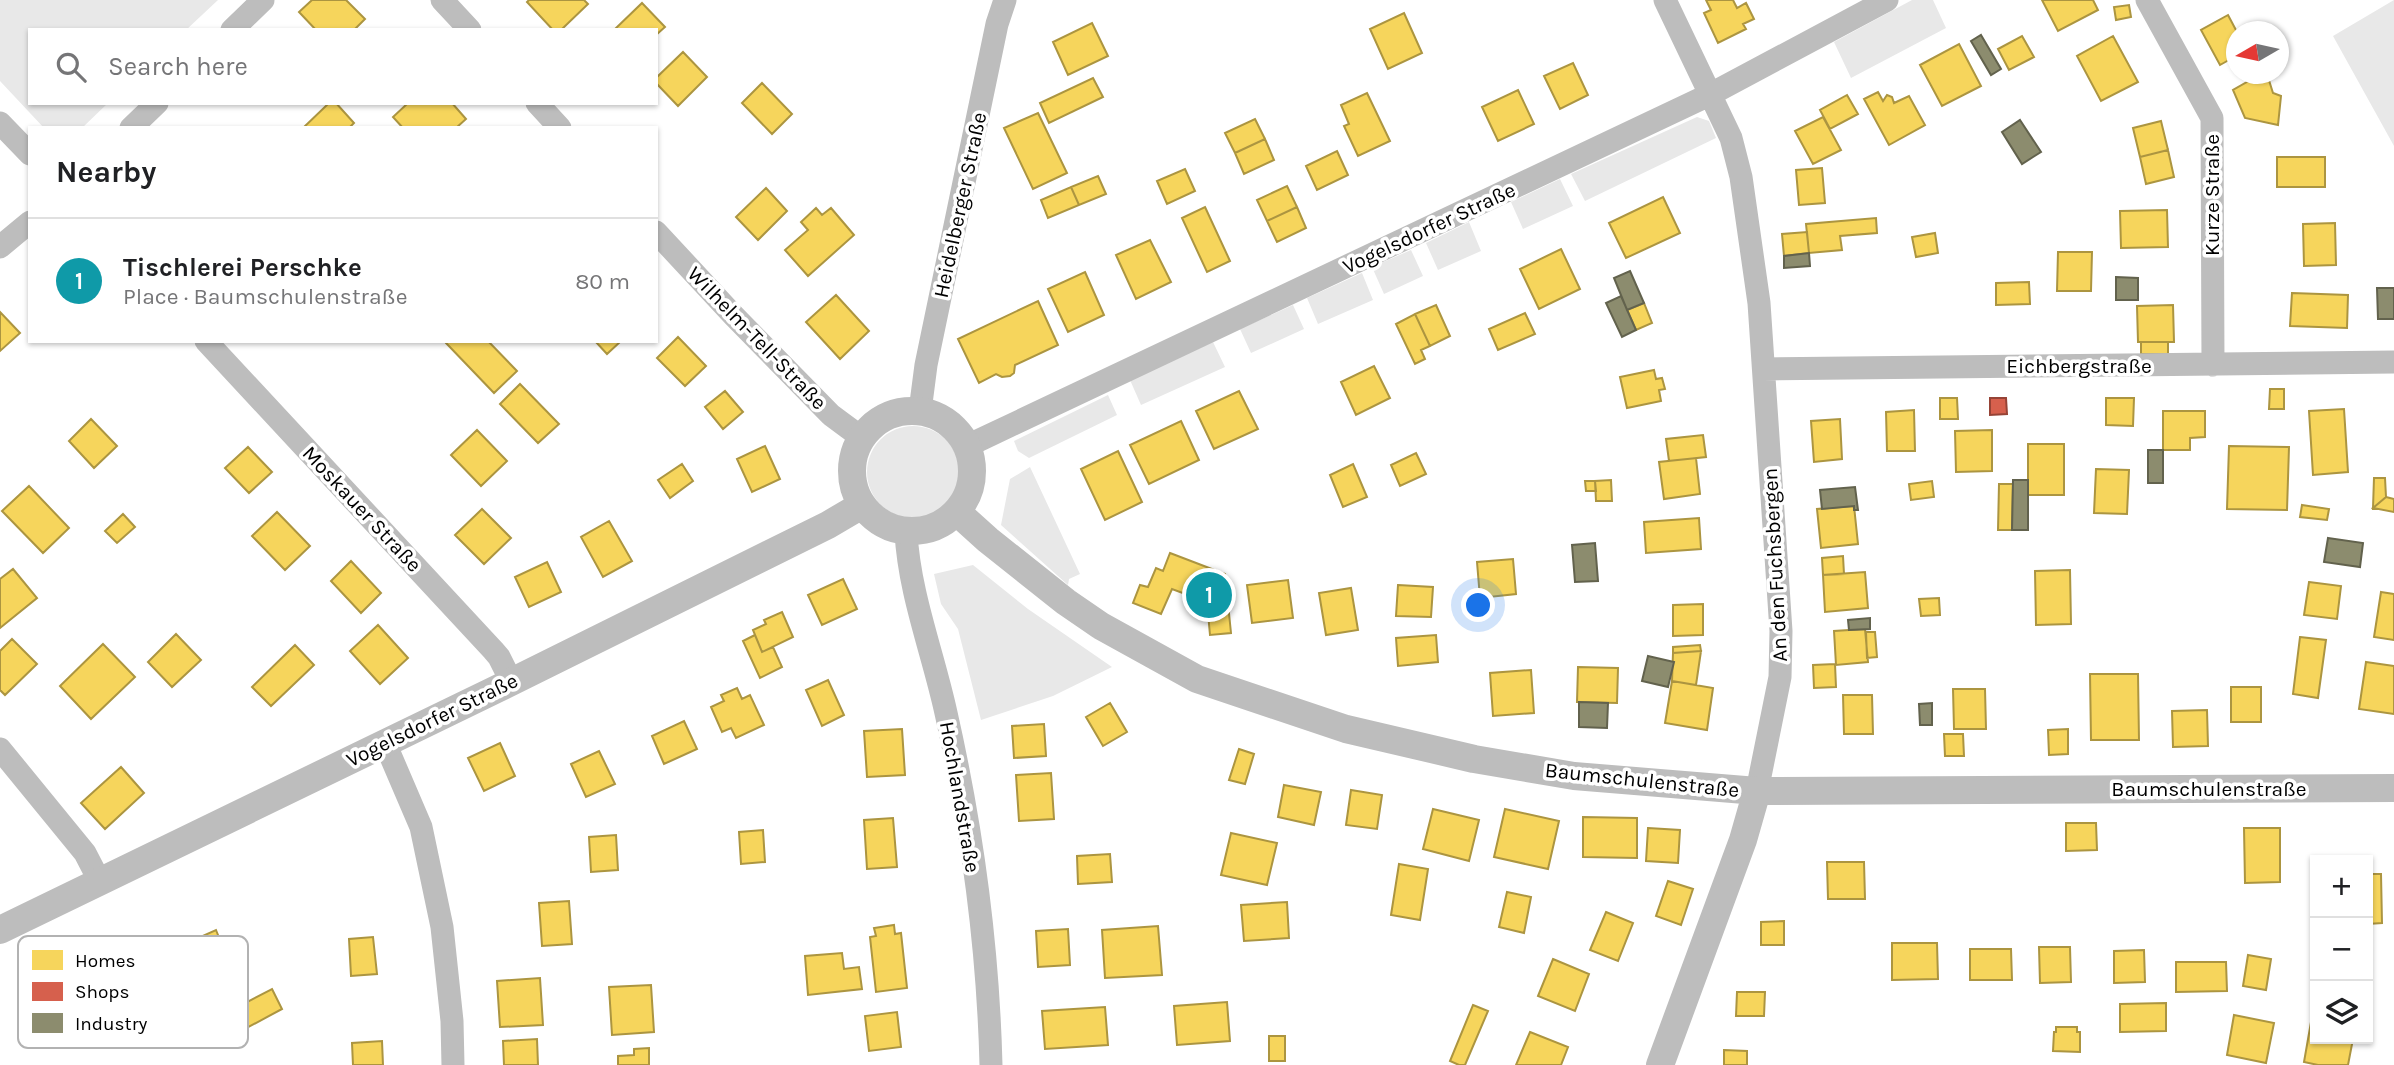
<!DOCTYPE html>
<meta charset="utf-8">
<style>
:root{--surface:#fff;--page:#f6f6f6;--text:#202124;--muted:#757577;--line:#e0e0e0;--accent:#ea580c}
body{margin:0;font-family:Karla,sans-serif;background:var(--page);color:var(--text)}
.controls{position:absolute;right:21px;bottom:21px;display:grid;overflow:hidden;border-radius:0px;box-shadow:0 2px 5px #0004}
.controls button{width:63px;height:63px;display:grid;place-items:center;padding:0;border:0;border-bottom:2px solid var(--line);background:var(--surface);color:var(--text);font:35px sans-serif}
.compass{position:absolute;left:2226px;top:21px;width:63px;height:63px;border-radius:50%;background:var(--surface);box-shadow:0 2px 5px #0004;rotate:261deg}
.you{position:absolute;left:1479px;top:606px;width:24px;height:24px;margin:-18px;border:5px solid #fff;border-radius:50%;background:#1a73e8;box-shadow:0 0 0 10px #1a73e833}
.badge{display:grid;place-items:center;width:46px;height:46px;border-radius:50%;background:var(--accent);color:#fff;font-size:23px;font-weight:700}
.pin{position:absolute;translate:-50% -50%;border:4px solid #fff;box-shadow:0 2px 7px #0006}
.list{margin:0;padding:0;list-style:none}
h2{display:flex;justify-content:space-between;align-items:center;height:91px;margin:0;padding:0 28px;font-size:30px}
h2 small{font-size:23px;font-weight:400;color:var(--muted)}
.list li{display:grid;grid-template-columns:46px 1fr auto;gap:21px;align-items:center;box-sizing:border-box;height:126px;padding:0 28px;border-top:2px solid var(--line)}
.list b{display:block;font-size:26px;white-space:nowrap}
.list p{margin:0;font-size:23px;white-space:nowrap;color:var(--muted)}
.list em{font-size:23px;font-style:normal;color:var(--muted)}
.icon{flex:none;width:38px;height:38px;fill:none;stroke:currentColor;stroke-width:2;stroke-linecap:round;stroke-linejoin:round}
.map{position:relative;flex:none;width:2394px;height:1065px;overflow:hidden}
.search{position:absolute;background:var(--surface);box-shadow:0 2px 5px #0004;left:28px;top:28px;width:630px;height:77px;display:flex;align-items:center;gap:18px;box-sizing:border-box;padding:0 24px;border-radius:0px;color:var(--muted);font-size:26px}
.panel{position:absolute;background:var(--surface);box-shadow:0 2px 5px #0004;left:28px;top:126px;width:630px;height:217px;border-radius:0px}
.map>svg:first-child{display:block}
</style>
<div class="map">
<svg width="2394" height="1065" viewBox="0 0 2394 1065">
<rect width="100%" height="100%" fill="#fff"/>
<path fill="#e8e8e8" d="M0,0H218L186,30H30V103H108L82,128H44L0,81Z
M1912,0H1933L1946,28L1851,78L1834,42Z
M2394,0V146L2333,36Z
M1697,117L1709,121L1716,138L1585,201L1571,174Z
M1560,179L1573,206L1523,229L1511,202Z
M1469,222L1481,251L1438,270L1426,243Z
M1411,250L1423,276L1384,294L1372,267Z
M1362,273L1373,300L1318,324L1307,298Z
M1293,305L1304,329L1251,353L1240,329Z
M1213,342L1225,367L1141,405L1130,380Z
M1108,395L1117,415L1029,458L1018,451L1014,441Z
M867 472a46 46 0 1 1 92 0a46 46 0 1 1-92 0Z
M1030,467L1080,574L1069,579L1068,585L1001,525L1010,479Z
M973,565L1028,609L1112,667L1053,696L981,720L958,629L941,604L934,574Z"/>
<path fill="#f6d55c" stroke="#ac9540" stroke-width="2" d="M312,0H346L365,19L354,30H316L299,12Z
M529,0H584L588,4L561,30H553L527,2Z
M1706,0H1733L1737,8L1746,3L1754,19L1743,24L1746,29L1718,43L1704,13L1711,10Z
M2042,0H2093L2098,10L2058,31Z
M642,3L665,27L656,35V30H614Z
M2129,5L2131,17L2116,20L2114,7Z
M1404,13L1422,53L1388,69L1370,29Z
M2228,15L2237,32L2236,56L2220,65L2201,30Z
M1092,23L1108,56L1068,75L1053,42Z
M2022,36L2034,57L2009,70L1998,49Z
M2113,36L2138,82L2101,101L2077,56Z
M1959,44L1981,86L1942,106L1920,65Z
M683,52L707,77L678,106L656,83V78Z
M1573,63L1588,95L1560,109L1544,76Z
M2261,74H2267L2273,93L2281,96L2278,125L2245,118L2233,90Z
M1093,78L1103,97L1049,123L1040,103Z
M762,83L792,114L772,134L742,103Z
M1518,90L1534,124L1498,141L1482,107Z
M1878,92L1883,101L1887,95L1892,97L1894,103L1909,96L1925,125L1889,145L1864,99Z
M1367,93L1390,141L1358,156L1344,126L1349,124L1341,105Z
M1847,95L1858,114L1830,129L1820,110Z
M329,103H336L354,123L349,128H303Z
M408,103H452L466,119L456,128H403L393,117Z
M1038,113L1067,173L1033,189L1004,128Z
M1823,117L1841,150L1813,164L1795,131Z
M1255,119L1265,139L1235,153L1225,133Z
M2161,121L2168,150L2140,157L2133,128Z
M1265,139L1274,160L1244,174L1235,153Z
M2168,150L2174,177L2146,184L2140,157Z
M1337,151L1348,175L1317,190L1306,166Z
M2277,157H2325V187H2277Z
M1822,168L1825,203L1799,205L1796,170Z
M1185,169L1195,191L1167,204L1157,181Z
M1098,176L1106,194L1079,205L1071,187Z
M1287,186L1297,207L1267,221L1257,200Z
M1071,187L1079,205L1048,218L1041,200Z
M766,188L787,211L758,240L736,217Z
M1663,197L1680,233L1626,258L1609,223Z
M1205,207L1230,261L1207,272L1182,218Z
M1297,207L1306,228L1277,242L1267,221Z
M816,208L822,215L831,208L854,235L808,276L785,250L808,230L801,222Z
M2167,210L2168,247L2121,248L2120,211Z
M1876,218L1877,233L1840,236L1842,250L1809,253L1806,224Z
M2335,223L2336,265L2304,266L2303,224Z
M1807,232L1809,253L1784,256L1782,234Z
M1935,233L1938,253L1916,257L1912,237Z
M1150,240L1171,282L1136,299L1116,255Z
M1561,249L1580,289L1539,309L1520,269Z
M2058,252H2092L2091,291H2057Z
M1085,272L1104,315L1068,332L1048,289Z
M2029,282L2030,304L1996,305V283Z
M2292,293L2348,295L2347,328L2290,326Z
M836,295L869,331L840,359L806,322Z
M1038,301L1058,345L1015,365L1014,373L1010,376L1002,377L996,374L979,383L958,339Z
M1644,303L1652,323L1636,330L1627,310Z
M1436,305L1450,336L1430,346L1415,314Z
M2173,305L2174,342H2138L2137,306Z
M0,312L20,333L0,351Z
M1525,313L1535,334L1498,350L1489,329Z
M1415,314L1430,346L1421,350L1425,359L1415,364L1396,324Z
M678,337L706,366L685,386L657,358Z
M447,341H488L517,371L494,393L446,343Z
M595,341H621L607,354Z
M2141,342H2168V354H2141Z
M1374,366L1390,398L1356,415L1341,382Z
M1654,370L1656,379L1662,378L1665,389L1659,390L1661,401L1627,408L1620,377Z
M520,384L559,424L538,443L500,404Z
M2270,389H2284V409H2269Z
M725,391L743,412L723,429L705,407Z
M1239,391L1258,429L1214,449L1196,411Z
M1940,398H1957L1958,419H1940Z
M2106,398H2134L2133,426L2106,425Z
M2344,409L2348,472L2313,475L2309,411Z
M1914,410L1915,451H1887L1886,412Z
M2163,411H2205V437L2190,438V450H2163Z
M91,419L117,446L94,468L69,441Z
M1840,419L1842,459L1814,462L1811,421Z
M1181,421L1199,460L1149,484L1130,445Z
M477,430L507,461L481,486L451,455Z
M1992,430V471L1956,472L1955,431Z
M1703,435L1706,457L1669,461L1666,439Z
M2028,444H2064V495H2028Z
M765,446L780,479L752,492L737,459Z
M2229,446L2289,447L2287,510L2227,509Z
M248,447L272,472L249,493L225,468Z
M1118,451L1142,502L1105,520L1081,469Z
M1416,453L1426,474L1400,486L1391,465Z
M1696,458L1700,494L1664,499L1659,462Z
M682,464L693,481L670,498L658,480Z
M1353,464L1367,497L1343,507L1330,475Z
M2096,469L2129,470L2127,514L2094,513Z
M2374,478H2385L2386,497L2373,508Z
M1611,480L1612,501H1596L1595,481Z
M1585,481H1595L1596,491H1586Z
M1932,481L1934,497L1911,500L1909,484Z
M1999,484H2013L2012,530H1998Z
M29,486L69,528L43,553L2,511Z
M2386,497L2394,499V512L2373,508Z
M2302,505L2329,509L2327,520L2300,517Z
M1854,506L1858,544L1821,548L1817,509Z
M482,509L511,538L484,564L455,535Z
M277,512L310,546L285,570L252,536Z
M123,514L135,527L117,543L105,531Z
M1699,518L1701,549L1646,553L1644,522Z
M609,521L632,561L603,577L581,537Z
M1170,553L1225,574L1231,633L1210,635L1207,602L1172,589L1161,614L1133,603L1140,585L1148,587L1156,568L1163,571Z
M1843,556L1844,574L1823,575L1822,558Z
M1513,559L1516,594L1480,598L1477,562Z
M351,561L381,593L361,613L331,581Z
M547,562L561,592L529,607L515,577Z
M13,569L37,598L0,628V579Z
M2070,570L2071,624L2036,625L2035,571Z
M1865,572L1868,608L1825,612L1823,575Z
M843,579L857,609L822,625L808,595Z
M1288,580L1293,618L1252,623L1247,585Z
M2309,582L2341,586L2337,619L2304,615Z
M1398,585L1433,587L1431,617L1396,616Z
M1351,588L1358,630L1326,635L1319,593Z
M2381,592L2394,594V640L2374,637Z
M1939,598L1940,615L1921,616L1919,599Z
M1703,604V635L1673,636V605Z
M782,612L793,637L762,652L753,630L766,624L764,620Z
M378,625L408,658L380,684L350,651Z
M1865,629L1868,662L1836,665L1834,631Z
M1866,632H1875L1877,657L1867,658Z
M176,634L201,660L172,687L148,662Z
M755,635L762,652L773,647L782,667L760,678L743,641Z
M1436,635L1438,662L1398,666L1396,638Z
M2300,637L2326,640L2318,698L2293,694Z
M12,639L37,664L5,695L0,690V651Z
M103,644L135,677L91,719L60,686Z
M295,645L314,665L271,706L252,687Z
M1700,645L1701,651L1673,653V647Z
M1701,651L1696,685L1672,681L1673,653Z
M2366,662L2394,666V714L2359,709Z
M1835,664L1836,687L1814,688L1813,665Z
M1578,667L1618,668L1617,703L1577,702Z
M1531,670L1534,713L1493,716L1490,673Z
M2090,674H2138L2139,740H2091Z
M828,680L844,715L822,726L806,690Z
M1672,681L1713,688L1707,730L1665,723Z
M2231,687H2261V722H2231Z
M737,688L742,699L750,695L764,725L736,738L731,728L722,732L711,707L724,701L721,695Z
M1953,689H1985L1986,729H1954Z
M1843,695H1872L1873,734H1844Z
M1110,703L1127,732L1103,746L1086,717Z
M2207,710L2208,746L2173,747L2172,711Z
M684,721L697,749L664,764L652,736Z
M1044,724L1046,756L1014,758L1012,726Z
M902,729L905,775L867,777L864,731Z
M2068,729V754L2049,755L2048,730Z
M1944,734H1963L1964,756H1945Z
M500,743L515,776L484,791L468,758Z
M1239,749L1254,754L1245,784L1229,780Z
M599,751L615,784L586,797L571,764Z
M121,767L144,793L105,829L81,803Z
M1051,773L1054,819L1019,821L1016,775Z
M1284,785L1321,792L1314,825L1278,817Z
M1351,790L1382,795L1377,829L1346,825Z
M1433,809L1479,820L1469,861L1423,849Z
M1505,809L1559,821L1548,869L1494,857Z
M1583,817L1637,818V858L1583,857Z
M893,818L897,867L867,869L864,820Z
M2066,823H2096L2097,850L2066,851Z
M1648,828L1680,830L1678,863L1646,861Z
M2244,828H2280V882L2245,883Z
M763,830L765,862L741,864L739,832Z
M1231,833L1277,843L1267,885L1221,875Z
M616,835L618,870L591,872L589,837Z
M1110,854L1112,882L1078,884L1077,856Z
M1827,862H1864L1865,899H1828Z
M1399,864L1428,869L1420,920L1391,915Z
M2368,874H2381L2382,923L2368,924Z
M1668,881L1693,889L1681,925L1656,916Z
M1507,892L1531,897L1524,933L1499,927Z
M569,901L572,944L542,946L539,903Z
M1287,902L1289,938L1244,941L1241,905Z
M1606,912L1633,923L1618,961L1590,950Z
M1784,921V945H1761V922Z
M894,925L895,934L901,933L907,988L876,992L870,937L876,936L874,928Z
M1158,926L1162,975L1105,978L1102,930Z
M1068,929L1070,965L1038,967L1036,931Z
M216,930L222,945L228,943L245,982L207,999L199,979L195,980L180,946Z
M373,937L377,974L351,976L349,939Z
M1892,943H1937L1938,979L1892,980Z
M2039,947H2070L2071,982L2040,983Z
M1970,949H2011L2012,980H1970Z
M2144,950L2145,982L2114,983V951Z
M842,953L844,969L859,967L862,989L808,995L805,956Z
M2248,955L2271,959L2266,990L2243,986Z
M1553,959L1589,974L1575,1011L1538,996Z
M2176,962H2226L2227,991L2176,992Z
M540,978L543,1025L500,1027L497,981Z
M651,985L654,1032L612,1035L609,987Z
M272,989L282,1009L228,1038L217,1018Z
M1737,992H1765L1764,1016H1736Z
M1227,1002L1230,1041L1177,1045L1174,1006Z
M2166,1003V1031L2120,1032V1004Z
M1473,1005L1488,1011L1465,1065H1459L1450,1061Z
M1105,1007L1108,1045L1045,1049L1042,1011Z
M897,1012L901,1047L869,1051L865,1016Z
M2234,1015L2274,1023L2266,1063L2227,1055Z
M2311,1022L2315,1023V1039H2353L2348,1065H2318L2304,1062Z
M2056,1027H2077V1032H2080V1052L2053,1051L2054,1032H2056Z
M1530,1032L1568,1047L1561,1065H1516Z
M1269,1036H1285V1061H1269Z
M537,1039L538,1065H504L503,1041Z
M382,1041L383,1065H353L352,1043Z
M649,1048V1065H618V1056L634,1055V1049Z
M1724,1050L1747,1051V1065H1724Z"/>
<path fill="#d6604d" stroke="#964336" stroke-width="2" d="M1990,398H2006L2007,414L1990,415Z"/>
<path fill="#8c8c6e" stroke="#62624d" stroke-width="2" d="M1981,35L2001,69L1991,75L1971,41Z
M2020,120L2041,152L2022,164L2002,132Z
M1809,253L1810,266L1784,268V256Z
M1630,271L1644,303L1627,310L1614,278Z
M2116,277L2138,278V300H2116Z
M2377,288H2394V319H2378Z
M1621,296L1636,330L1622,337L1606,303Z
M2148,450H2163V483H2148Z
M2013,480H2028V530H2012Z
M1855,487L1858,510H1854V506L1822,509L1820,490Z
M2328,538L2363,543L2360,567L2324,562Z
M1595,543L1598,581L1575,582L1572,545Z
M1870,618V629L1849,630L1848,620Z
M1648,656L1674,662L1668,687L1642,681Z
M1579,702L1608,703L1607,728L1579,727Z
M1932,703V725H1920L1919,704Z"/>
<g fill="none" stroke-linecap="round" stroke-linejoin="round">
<path stroke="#bdbdbd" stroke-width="23" d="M442,0L470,30
M1665,0L1731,138L1741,177L1759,303L1781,631L1780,677L1757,791
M2147,0L2212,118L2213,365
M232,30L263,0
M537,103L560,128
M0,123L30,154
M131,128L157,103
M656,232L733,315L831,415L862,438
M0,247L30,222
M206,341L493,650L499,657L511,681
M1764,369L2394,362
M920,411L926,365L997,24L1005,0
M967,446L1711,94L1887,0
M906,532C909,593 933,653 946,713C972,828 988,947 991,1065
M385,743L421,827L442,927L452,1021L453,1065
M0,749L85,853L100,882"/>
<path stroke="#bdbdbd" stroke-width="28" d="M852 471a60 60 0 1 1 120 0a60 60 0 1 1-120 0Z
M957,512L988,540L1066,602L1101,626L1197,679L1346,729L1474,759L1574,776L1757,791L2394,788
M0,930L503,686L828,525L862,505
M1660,1065L1743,840L1757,791"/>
</g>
<g text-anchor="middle" stroke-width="7" stroke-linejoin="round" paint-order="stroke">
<g font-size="21" fill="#000" stroke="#fff">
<text transform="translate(2212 195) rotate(-90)" y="7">Kurze Straße</text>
<text transform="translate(960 205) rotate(-78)" y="7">Heidelberger Straße</text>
<text transform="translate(1429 228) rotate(-25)" y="7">Vogelsdorfer Straße</text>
<text transform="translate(757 338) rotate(46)" y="7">Wilhelm-Tell-Straße</text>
<text x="2079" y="373">Eichbergstraße</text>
<text transform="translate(362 509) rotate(47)" y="7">Moskauer Straße</text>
<text transform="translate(1775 565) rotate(-93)" y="7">An den Fuchsbergen</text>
<text transform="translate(432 720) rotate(-26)" y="7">Vogelsdorfer Straße</text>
<text transform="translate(1642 780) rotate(6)" y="7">Baumschulenstraße</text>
<text x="2209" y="796">Baumschulenstraße</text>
<text transform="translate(960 797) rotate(80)" y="7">Hochlandstraße</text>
</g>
</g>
<rect x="18" y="936" width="230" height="112" rx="10" fill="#fff" stroke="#b2b2b2" stroke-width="2"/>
<rect x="32" y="950" width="31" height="20" fill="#f6d55c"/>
<rect x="32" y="982" width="31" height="19" fill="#d6604d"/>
<rect x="32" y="1013" width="31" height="20" fill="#8c8c6e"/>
<g font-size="19" fill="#000">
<text x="75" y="967">Homes</text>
<text x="75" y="998">Shops</text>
<text x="75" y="1030">Industry</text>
</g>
</svg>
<div class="controls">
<button>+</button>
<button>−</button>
<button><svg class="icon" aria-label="layers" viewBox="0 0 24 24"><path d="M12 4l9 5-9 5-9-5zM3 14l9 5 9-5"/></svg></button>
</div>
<svg class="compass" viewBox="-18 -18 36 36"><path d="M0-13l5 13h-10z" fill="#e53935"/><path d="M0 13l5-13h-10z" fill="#757577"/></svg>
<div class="you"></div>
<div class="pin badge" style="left:1209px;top:595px;background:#0f9aa8">1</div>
<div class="search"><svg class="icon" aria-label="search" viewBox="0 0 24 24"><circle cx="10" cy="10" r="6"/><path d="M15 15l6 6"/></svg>Search here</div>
<section class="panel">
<h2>Nearby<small></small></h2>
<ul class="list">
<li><span class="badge" style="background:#0f9aa8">1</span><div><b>Tischlerei Perschke</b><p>Place · Baumschulenstraße</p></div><em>80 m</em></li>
</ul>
</section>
</div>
